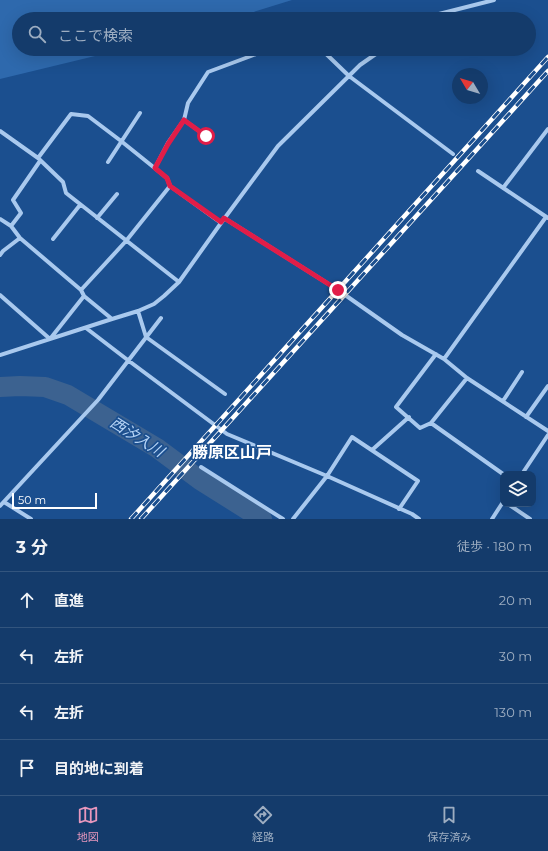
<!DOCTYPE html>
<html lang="ja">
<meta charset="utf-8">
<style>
:root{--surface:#143b6b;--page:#214673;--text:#f1f3f6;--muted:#9dadc1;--line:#33557e;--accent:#e797bd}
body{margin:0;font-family:Montserrat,"Noto Sans JP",sans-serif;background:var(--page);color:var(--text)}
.controls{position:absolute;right:12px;bottom:12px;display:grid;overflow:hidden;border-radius:8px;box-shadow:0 4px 16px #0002}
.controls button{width:36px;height:36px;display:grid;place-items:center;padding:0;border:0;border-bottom:1px solid var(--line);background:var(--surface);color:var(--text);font:20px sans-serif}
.compass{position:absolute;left:452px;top:68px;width:36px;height:36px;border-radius:50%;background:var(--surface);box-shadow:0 4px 16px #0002;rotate:308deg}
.scale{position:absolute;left:12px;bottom:10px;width:85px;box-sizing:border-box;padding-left:4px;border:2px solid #fff;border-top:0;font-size:11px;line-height:14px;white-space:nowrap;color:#fff;-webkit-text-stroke:3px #1b4f8f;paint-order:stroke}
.stop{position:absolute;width:12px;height:12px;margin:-9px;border:3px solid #e11d48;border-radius:50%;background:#fff}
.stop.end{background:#e11d48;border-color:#fff;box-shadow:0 1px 4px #0008}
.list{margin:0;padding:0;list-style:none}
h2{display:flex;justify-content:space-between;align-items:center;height:52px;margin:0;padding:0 16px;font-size:17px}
h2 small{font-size:13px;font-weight:400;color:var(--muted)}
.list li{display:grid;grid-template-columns:26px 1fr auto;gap:12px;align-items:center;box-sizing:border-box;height:56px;padding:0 16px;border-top:1px solid var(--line)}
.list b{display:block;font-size:15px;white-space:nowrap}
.list em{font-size:13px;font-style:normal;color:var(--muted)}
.icon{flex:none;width:22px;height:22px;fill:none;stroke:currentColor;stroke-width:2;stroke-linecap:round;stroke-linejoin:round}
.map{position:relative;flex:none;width:548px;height:519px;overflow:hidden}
.search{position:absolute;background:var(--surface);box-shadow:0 4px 16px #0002;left:12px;right:12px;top:12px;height:44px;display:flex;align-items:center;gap:10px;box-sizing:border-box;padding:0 14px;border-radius:22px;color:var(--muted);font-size:15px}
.sheet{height:276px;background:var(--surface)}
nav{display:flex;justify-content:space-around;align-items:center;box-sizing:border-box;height:56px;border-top:1px solid var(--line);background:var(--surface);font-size:11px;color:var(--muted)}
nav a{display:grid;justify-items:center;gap:2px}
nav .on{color:var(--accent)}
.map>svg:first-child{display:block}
</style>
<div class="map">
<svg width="548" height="519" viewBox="0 0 548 519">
<rect width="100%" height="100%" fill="#1b4f8f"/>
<path fill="#2e69ad" d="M0,0H292L231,19H19V49H124L0,79Z"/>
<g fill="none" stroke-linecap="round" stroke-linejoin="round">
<path stroke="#3c6290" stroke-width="20" d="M0,387L20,386L45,387L68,395L157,448L200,480L262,519"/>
<path stroke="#a9c9ee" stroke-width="4" d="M426,19L431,16L494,0
M321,49L349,76L453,154
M184,120L206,136
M0,131L38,158L63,182L66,193L179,282
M38,158L71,114L88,116L121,141L167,178L170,186L126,241L81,290L84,296L112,319
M108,162L140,113
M155,168L168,143L184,120L188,103L208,72L251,56L268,49
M478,171L548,218
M170,186L221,223
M503,188L548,129
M97,218L117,194
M224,218L338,290L402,335L444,359L467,378L548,431
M0,219L11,226L20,238L81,290
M11,226L21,213L13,200L40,161
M53,239L80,205
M0,255L3,251L20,238
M0,295L50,339L84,296
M138,311L146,337L225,394
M86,328L129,361L227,434L327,476L412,514L419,519
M436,354L396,407L420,428L431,423L467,378
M0,355L112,319L138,311L154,304L164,296L179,282L221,223L278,146L360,65L383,49
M444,359L546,217
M503,401L522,372
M526,417L548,386
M431,423L503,474
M372,450L409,417
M201,467L283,519
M522,474L548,435
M4,502L31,519
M508,504L530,519
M0,506L98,400L161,318
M293,519L327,476L352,437L418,481L399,509
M492,519L503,502"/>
<defs>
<path id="rail" d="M131,519L548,57
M141,519L548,71"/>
</defs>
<use href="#rail" stroke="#fff" stroke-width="4.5"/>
<use href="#rail" stroke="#1b4f8f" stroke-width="3" stroke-dasharray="9" stroke-linecap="butt"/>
</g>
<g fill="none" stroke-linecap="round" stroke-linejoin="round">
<path stroke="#e11d48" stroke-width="5" d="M206,136L184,120L168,144L155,168L167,178L170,186L221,222L224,218L338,290"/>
</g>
<g text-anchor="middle" stroke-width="3.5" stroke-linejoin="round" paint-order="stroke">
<g font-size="15" font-style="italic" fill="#b5d3f5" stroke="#1b4f8f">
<text transform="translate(137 437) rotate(32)" y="5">西汐入川</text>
</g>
<g font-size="16" font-weight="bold" fill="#fff" stroke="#1b4f8f">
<text x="232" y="458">勝原区山戸</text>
</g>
</g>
</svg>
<div class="controls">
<button><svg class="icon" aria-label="layers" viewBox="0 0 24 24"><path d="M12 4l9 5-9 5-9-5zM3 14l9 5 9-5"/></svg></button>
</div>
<svg class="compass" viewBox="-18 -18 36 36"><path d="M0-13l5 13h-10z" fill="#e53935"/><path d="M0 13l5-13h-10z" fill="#9dadc1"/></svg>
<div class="scale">50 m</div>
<div class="stop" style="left:206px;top:136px"></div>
<div class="stop end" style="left:338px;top:290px"></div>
<div class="search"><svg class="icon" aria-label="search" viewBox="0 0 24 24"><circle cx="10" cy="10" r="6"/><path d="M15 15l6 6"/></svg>ここで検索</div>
</div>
<section class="sheet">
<h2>3 分<small>徒歩 · 180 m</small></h2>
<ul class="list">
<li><svg class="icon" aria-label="ahead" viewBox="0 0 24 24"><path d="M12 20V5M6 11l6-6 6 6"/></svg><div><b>直進</b></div><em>20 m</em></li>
<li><svg class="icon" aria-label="left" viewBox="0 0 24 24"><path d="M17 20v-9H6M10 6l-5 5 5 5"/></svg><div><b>左折</b></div><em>30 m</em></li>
<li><svg class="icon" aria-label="left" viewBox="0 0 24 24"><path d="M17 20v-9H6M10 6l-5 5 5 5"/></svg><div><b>左折</b></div><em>130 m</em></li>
<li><svg class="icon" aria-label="arrive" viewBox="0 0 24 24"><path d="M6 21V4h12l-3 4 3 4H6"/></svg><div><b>目的地に到着</b></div></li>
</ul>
</section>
<nav>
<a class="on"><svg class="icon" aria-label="map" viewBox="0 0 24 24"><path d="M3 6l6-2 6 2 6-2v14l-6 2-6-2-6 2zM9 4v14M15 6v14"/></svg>地図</a>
<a><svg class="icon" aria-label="directions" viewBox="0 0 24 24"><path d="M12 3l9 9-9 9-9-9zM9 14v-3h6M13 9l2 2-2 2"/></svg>経路</a>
<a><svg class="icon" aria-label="saved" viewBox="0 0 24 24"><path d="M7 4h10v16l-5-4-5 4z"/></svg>保存済み</a>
</nav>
